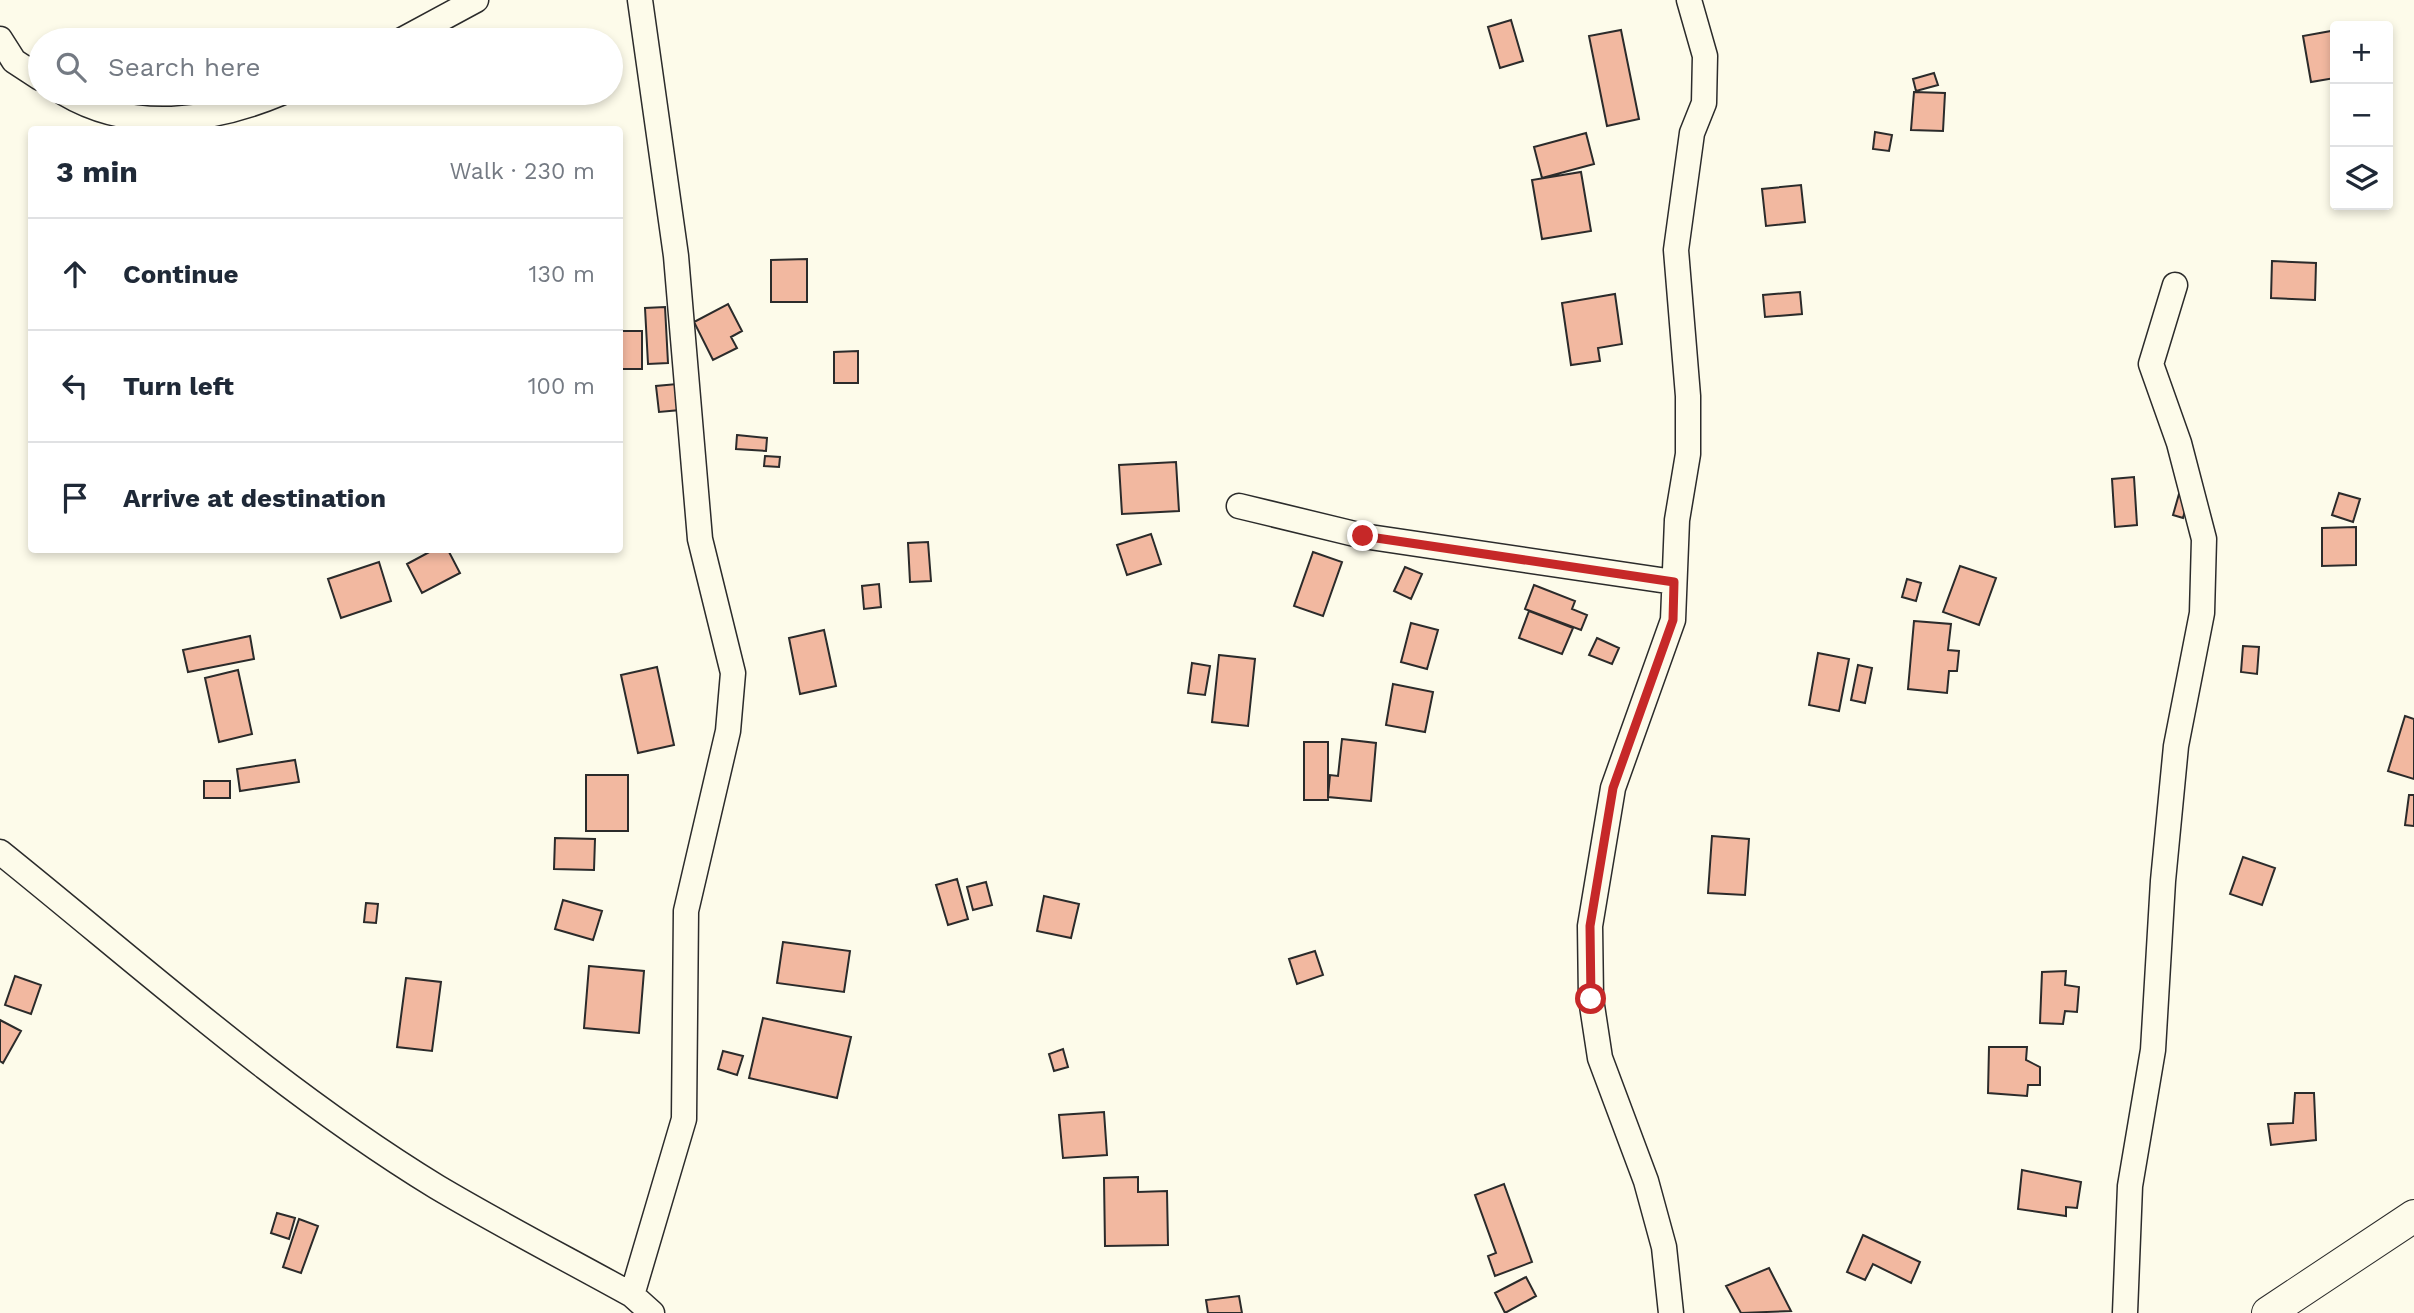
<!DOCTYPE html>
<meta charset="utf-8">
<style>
:root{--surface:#fff;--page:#f2f2f3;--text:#1f2937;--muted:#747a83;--line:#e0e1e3}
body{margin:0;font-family:"Work Sans",sans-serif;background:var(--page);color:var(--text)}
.controls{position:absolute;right:21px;top:21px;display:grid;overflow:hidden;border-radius:7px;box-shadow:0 4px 10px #0003}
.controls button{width:63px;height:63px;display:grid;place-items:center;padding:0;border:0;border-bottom:2px solid var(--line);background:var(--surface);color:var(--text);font:35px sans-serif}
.stop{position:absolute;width:21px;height:21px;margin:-16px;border:5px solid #c62828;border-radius:50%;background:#fff}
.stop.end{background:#c62828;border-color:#fff;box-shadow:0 2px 7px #0008}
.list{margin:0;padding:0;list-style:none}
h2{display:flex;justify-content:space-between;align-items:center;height:91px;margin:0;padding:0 28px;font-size:30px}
h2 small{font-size:23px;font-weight:400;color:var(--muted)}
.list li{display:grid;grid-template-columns:46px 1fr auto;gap:21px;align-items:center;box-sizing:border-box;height:112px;padding:0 28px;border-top:2px solid var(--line)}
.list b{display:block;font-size:26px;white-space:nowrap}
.list em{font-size:23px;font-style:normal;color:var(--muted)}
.icon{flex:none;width:38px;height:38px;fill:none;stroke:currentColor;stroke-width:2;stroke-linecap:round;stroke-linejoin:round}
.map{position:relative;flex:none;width:2414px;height:1313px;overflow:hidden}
.search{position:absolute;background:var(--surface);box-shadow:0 4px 10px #0003;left:28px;top:28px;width:595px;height:77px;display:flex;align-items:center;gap:18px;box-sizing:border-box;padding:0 24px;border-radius:38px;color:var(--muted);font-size:26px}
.panel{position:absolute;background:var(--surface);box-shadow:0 4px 10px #0003;left:28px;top:126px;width:595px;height:427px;border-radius:7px}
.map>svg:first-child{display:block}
</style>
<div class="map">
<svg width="2414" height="1313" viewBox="0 0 2414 1313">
<rect width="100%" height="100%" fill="#fdfbea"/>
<path fill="#f2b8a0" stroke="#2b2b2b" stroke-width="2" d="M1511,20L1523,61L1500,68L1488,27Z
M1621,30L1639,119L1607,126L1589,36Z
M2331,31L2335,78L2311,82L2303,36Z
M1934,73L1938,85L1916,91L1913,79Z
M1914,92L1945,93L1943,131L1911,130Z
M1875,132L1892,135L1889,151L1873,149Z
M1586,133L1594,164L1542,178L1534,147Z
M1581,172L1591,231L1542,239L1532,180Z
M1801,185L1805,222L1766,226L1762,189Z
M807,259V302H771V260Z
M2272,261L2316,263L2315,300L2271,298Z
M1800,292L1802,314L1765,317L1763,295Z
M1615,294L1622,344L1598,348L1600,361L1571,365L1562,303Z
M728,304L742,331L731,337L737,348L713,360L694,322Z
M665,307L668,363L648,364L645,308Z
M620,331H642V369H620Z
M858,351V383H834V352Z
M677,384L680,410L659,412L656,386Z
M737,435L767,438L766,451L736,449Z
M765,456L780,457L779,467L764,466Z
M1176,462L1179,511L1122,514L1119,465Z
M2134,477L2137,525L2115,527L2112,479Z
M2339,493L2360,499L2353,522L2332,515Z
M2179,494L2189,496L2183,518L2173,515Z
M2356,527V565L2322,566V528Z
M1151,534L1161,564L1127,575L1117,545Z
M928,542L931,581L910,582L908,543Z
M433,550H448L460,573L422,593L407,564Z
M1313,552L1342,562L1323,616L1294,606Z
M379,562L391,601L341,618L328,579Z
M1960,566L1996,578L1979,625L1943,612Z
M1405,567L1422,574L1411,599L1394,591Z
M1907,579L1921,583L1916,601L1902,597Z
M879,584L881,607L864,609L862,586Z
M1534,585L1575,601L1572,609L1587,615L1581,630L1525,609Z
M1529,611L1573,628L1562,654L1519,638Z
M1914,621L1951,624L1948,650L1959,651L1957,671H1949L1947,693L1908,689Z
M1411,623L1438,630L1427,669L1401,662Z
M824,630L836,686L800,694L789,638Z
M250,636L254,659L188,672L183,650Z
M1597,638L1619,648L1612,664L1589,655Z
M2243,646L2259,647L2257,674L2241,672Z
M1818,653L1849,659L1839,711L1809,705Z
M1219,655L1255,659L1248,726L1212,722Z
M1192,663L1210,666L1205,695L1188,693Z
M1858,665L1872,668L1865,703L1851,700Z
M657,667L674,745L638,753L621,675Z
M238,670L252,734L219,742L205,678Z
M1393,684L1433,692L1425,732L1386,725Z
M2405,716L2414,719V779L2388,771Z
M1342,739L1376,743L1371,801L1328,797L1330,775L1338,776Z
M1304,742H1328V800H1304Z
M295,760L299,782L240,791L237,769Z
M586,775H628V831H586Z
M204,781H230V798H204Z
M2409,795H2414V826L2405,825Z
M1712,836L1749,839L1745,895L1708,893Z
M555,838L595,839L594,870L554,869Z
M2243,857L2275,868L2262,905L2230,894Z
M957,879L968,919L948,925L936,885Z
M986,882L992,905L973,910L967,887Z
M1044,896L1079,904L1071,938L1037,931Z
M563,900L602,911L593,940L555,929Z
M366,903L378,904L376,923L364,922Z
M783,942L850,951L844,992L777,983Z
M1315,951L1323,975L1297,984L1289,959Z
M589,966L644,971L639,1033L584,1028Z
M2066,971L2065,985L2079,987L2077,1012L2065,1011L2063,1024L2040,1023L2042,972Z
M15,976L41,985L31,1014L5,1005Z
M406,978L441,982L432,1051L397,1047Z
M763,1018L851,1037L837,1098L749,1078Z
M0,1020L21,1031L3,1063L0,1061Z
M1989,1047H2027L2026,1060L2040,1067V1085H2028L2027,1096L1988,1093Z
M1063,1049L1068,1067L1054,1071L1049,1054Z
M723,1051L743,1056L737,1075L718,1069Z
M2295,1093H2314L2316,1140L2271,1145L2268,1124L2293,1123Z
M1104,1112L1107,1155L1063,1158L1059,1115Z
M2022,1170L2081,1182L2077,1208L2066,1207V1216L2018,1209Z
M1138,1177V1192L1167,1191L1168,1245L1105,1246L1104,1178Z
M1504,1184L1532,1262L1495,1276L1488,1256L1496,1253L1475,1195Z
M277,1213L295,1218L289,1239L271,1233Z
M299,1219L318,1226L301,1273L283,1267Z
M1863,1235L1920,1262L1911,1283L1873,1264L1865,1280L1847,1272Z
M1769,1268L1791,1311L1741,1313L1726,1286Z
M1526,1277L1536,1296L1505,1313L1495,1293Z
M1239,1296L1242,1313H1208L1206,1300Z"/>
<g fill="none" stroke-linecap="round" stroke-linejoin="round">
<defs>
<path id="minor" d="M0,39L14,61L40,78
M402,40L476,0
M64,93C131,133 212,122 281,93
M1239,506L1363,536L1674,582
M0,852C143,967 280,1091 437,1187C501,1225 567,1259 632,1295L652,1313
M632,1295L684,1119L686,911L728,731L733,673L700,539L676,256L640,0
M1671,1313L1664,1247L1646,1181L1600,1058L1591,999L1590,926L1613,788L1673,620L1677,520L1688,454V396L1676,250L1692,133L1704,103L1705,56L1689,0
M2125,1313L2130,1186L2153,1050L2163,881L2176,746L2202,613L2204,539L2179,443L2151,364L2175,285"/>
<path id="major" d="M2268,1313L2414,1216"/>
</defs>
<use href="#minor" stroke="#2b2b2b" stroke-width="27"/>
<use href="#major" stroke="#2b2b2b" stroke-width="34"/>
<use href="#minor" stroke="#fdfbea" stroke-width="24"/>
<use href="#major" stroke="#fdfbea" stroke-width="32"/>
</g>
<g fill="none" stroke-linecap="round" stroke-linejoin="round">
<path stroke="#c62828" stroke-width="9" d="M1363,536L1674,582L1673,620L1613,788L1590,926L1591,999"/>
</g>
</svg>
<div class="controls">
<button>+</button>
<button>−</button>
<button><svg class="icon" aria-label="layers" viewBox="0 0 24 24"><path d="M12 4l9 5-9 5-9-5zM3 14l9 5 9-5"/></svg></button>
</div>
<div class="stop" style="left:1591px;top:999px"></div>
<div class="stop end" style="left:1363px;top:536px"></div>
<div class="search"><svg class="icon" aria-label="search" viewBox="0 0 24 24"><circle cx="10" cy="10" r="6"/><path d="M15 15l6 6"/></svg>Search here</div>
<section class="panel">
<h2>3 min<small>Walk · 230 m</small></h2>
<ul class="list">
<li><svg class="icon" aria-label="ahead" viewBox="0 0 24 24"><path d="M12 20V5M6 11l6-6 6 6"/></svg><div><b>Continue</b></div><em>130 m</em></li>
<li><svg class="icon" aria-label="left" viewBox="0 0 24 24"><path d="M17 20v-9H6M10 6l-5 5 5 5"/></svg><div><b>Turn left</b></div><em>100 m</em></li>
<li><svg class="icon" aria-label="arrive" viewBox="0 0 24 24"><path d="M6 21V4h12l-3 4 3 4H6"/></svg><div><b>Arrive at destination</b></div></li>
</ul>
</section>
</div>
